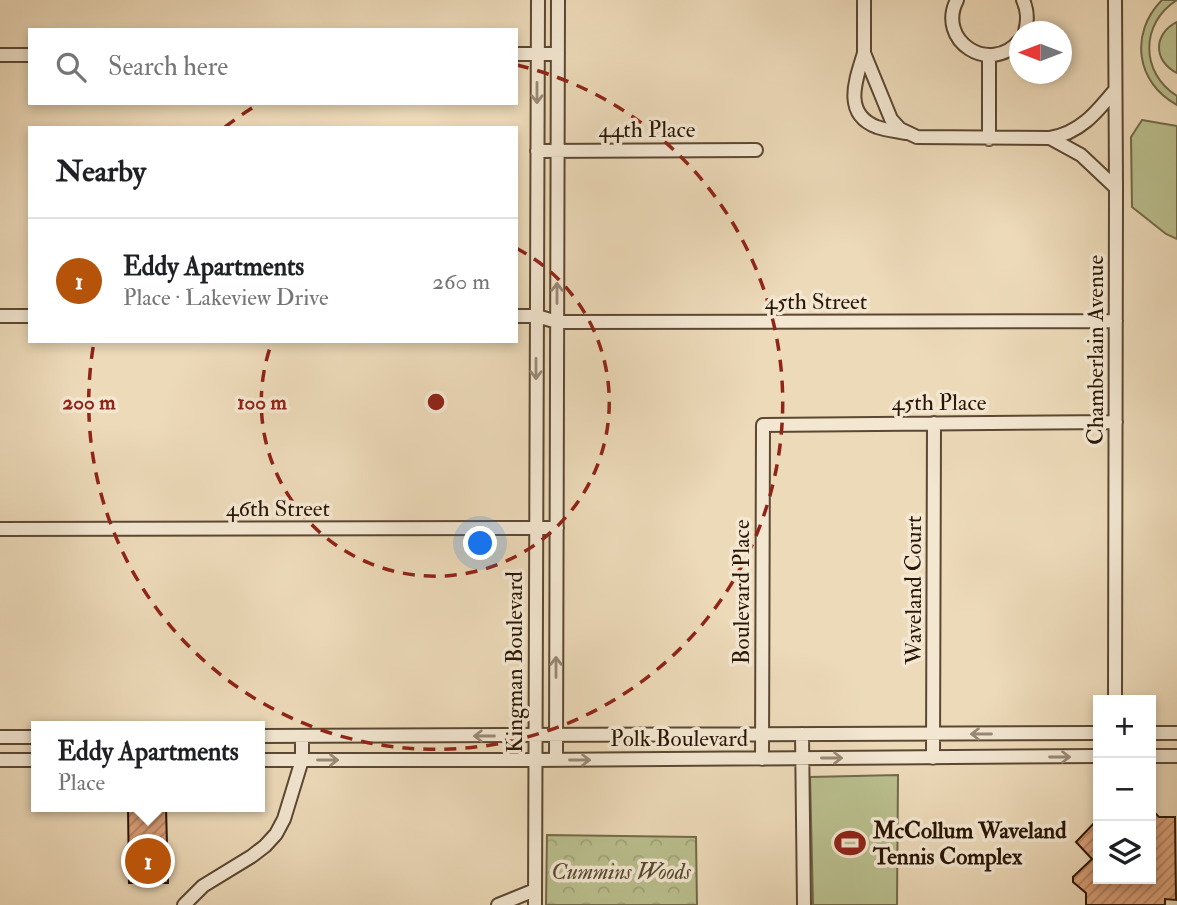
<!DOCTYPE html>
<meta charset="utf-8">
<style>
:root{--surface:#fff;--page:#f2f2f2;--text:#202124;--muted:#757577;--line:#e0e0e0;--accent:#b45309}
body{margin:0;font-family:"IM FELL Double Pica",serif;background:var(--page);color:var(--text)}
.controls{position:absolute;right:21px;bottom:21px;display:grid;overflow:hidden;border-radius:0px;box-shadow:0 4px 10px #0003}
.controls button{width:63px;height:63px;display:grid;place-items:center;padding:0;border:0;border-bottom:2px solid var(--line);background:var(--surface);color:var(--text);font:35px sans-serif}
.compass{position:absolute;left:1009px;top:21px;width:63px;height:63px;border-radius:50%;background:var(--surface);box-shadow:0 4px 10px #0003;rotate:270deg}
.you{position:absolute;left:481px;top:544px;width:24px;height:24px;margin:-18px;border:5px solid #fff;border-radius:50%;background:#1a73e8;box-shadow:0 0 0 10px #1a73e833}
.badge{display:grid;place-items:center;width:46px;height:46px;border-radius:50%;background:var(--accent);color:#fff;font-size:23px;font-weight:700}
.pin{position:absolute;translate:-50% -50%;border:4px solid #fff;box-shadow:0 2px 7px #0006}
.popup{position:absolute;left:31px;top:721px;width:234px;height:91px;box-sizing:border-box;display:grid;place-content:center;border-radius:0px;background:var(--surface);filter:drop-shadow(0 2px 5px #0005);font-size:23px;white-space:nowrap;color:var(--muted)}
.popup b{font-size:26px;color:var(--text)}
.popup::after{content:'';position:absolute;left:50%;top:100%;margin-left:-14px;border:14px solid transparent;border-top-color:var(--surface)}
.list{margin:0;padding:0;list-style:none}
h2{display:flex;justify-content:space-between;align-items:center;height:91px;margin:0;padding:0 28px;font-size:30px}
h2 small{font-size:23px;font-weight:400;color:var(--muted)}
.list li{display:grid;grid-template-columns:46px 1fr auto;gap:21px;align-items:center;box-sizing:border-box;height:126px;padding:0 28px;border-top:2px solid var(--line)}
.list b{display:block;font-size:26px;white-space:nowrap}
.list p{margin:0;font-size:23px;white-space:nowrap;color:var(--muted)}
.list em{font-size:23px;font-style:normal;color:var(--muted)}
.icon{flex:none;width:38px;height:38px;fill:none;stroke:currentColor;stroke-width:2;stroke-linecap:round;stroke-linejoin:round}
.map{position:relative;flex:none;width:1177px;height:905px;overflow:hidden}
.search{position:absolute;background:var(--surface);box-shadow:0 4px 10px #0003;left:28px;top:28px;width:490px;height:77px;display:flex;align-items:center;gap:18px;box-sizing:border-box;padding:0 24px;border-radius:0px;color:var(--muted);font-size:26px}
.panel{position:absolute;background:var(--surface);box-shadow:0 4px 10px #0003;left:28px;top:126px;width:490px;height:217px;border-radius:0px}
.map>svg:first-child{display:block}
</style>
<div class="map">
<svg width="1177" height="905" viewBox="0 0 1177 905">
<defs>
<pattern id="forest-crowns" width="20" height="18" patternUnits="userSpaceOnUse" patternTransform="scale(1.75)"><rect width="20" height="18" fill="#babf8e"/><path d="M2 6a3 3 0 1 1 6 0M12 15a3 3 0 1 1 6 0" fill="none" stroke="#a0a379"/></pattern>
<pattern id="building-hatch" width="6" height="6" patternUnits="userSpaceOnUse" patternTransform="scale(1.75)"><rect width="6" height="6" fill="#dda27a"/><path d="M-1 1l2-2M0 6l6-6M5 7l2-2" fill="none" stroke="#b38362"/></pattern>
</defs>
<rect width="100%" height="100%" fill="#eddab9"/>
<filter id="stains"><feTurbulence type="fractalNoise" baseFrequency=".00286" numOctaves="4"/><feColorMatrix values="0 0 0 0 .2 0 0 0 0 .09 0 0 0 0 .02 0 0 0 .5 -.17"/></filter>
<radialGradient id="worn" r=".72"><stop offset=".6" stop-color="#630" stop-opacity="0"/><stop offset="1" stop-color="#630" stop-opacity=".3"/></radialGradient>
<path fill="#babf8e" stroke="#726a4a" stroke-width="2" d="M1162,0H1177C1140,23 1140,73 1177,96V105C1136,83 1129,33 1162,0Z
M1177,22V73C1153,61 1153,34 1177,22Z
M1142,120L1177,126V239L1166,234L1132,207L1131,137Z
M898,775L897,905H813L810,777Z"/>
<path fill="url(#forest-crowns)" stroke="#726a4a" stroke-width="2" d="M547,835L696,837L697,905H546Z"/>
<path fill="url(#building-hatch)" stroke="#2a1605" stroke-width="2" d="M128,807H166L168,883H129Z
M1151,809L1159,817H1175L1176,900L1165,899V905H1086V893L1073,882V877L1092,859L1076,842L1098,819V879H1151Z"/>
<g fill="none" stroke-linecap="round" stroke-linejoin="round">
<defs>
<path id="minor" d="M864,0V53L891,119L900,129L917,137L1050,138L1081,155L1116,188
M957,0C936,41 990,76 1020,40
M1023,0C1028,11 1028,20 1025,32
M864,53C856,79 842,114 877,127C886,130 896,131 905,133
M516,54H558
M0,55H30
M989,56V139
M1050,138C1080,133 1096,113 1115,90
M537,151L756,150
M0,316H30
M516,316H537L557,322L1116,321
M0,529L557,528
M1115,700L1116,188L1115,0
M1151,733H1177
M802,734L804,905
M260,736L1098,733
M0,737H36
M1151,756H1177
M933,758L934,423
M762,759L763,425L1116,422
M0,760H36
M260,760H535L1098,756
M556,760L558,0
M184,905L203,886L252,856L265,846L276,834L284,819L302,760V736
M498,905L535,890
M535,905L538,0"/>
</defs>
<use href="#minor" stroke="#5b4732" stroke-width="16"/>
<use href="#minor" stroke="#f3e7d2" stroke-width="12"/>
</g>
<defs><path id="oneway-shaft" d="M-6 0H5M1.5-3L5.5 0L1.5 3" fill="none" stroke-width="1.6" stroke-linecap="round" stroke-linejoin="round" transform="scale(1.75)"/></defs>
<g stroke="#998976">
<use href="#oneway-shaft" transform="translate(537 93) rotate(90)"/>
<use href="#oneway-shaft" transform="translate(557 293) rotate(-90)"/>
<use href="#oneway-shaft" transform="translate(536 369) rotate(90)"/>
<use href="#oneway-shaft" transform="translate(556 667) rotate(-90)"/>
<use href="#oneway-shaft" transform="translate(981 734) rotate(180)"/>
<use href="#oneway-shaft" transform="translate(484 736) rotate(180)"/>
<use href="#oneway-shaft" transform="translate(1060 757)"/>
<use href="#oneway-shaft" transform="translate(832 758)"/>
<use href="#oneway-shaft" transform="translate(328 760)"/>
<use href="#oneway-shaft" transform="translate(580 760)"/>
</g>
<g fill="none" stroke="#8f2418" stroke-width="3.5" stroke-dasharray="12 9">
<path d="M516 248A174 174 0 1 1 272 342"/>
<path d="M225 127A347 347 0 0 1 257 105M517 65A347 347 0 1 1 94 342"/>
</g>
<defs>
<symbol id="stadium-bare" viewBox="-9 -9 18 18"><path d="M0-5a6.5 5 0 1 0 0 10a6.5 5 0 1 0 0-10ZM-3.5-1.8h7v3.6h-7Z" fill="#8f2418" stroke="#f3e7d2" stroke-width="2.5" paint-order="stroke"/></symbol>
</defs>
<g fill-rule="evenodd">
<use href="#stadium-bare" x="828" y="821" width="44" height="44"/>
</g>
<g text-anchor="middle" stroke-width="7" stroke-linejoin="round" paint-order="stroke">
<g font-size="23" fill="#2a1605" stroke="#f3e7d2">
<text x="647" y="137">44th Place</text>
<text x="816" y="309">45th Street</text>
<text transform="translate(1095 350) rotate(-90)" y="8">Chamberlain Avenue</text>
<text x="939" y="410">45th Place</text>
<text x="278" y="516">46th Street</text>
<text transform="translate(913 590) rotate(-90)" y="8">Waveland Court</text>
<text transform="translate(741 592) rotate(-90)" y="8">Boulevard Place</text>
<text transform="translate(514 662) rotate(-90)" y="8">Kingman Boulevard</text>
<text x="679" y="746">Polk Boulevard</text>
</g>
<g font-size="23" font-weight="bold" fill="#2a1605" stroke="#f3e7d2" text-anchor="start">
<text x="873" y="838">McCollum Waveland<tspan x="873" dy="26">Tennis Complex</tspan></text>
</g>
<g font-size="23" font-style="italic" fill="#55492e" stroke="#f3e7d2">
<text x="621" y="879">Cummins Woods</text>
</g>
</g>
<circle cx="436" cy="402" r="10" fill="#8f2418" stroke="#f3e7d2" stroke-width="3.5"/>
<g font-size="21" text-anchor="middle" font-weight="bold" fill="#8f2418" stroke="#f3e7d2" stroke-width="7" stroke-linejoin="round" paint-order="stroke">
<text x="262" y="409">100 m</text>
<text x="89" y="409">200 m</text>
</g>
<rect width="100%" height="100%" filter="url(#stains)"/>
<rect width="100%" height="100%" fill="url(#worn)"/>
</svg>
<div class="controls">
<button>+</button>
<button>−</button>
<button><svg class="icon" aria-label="layers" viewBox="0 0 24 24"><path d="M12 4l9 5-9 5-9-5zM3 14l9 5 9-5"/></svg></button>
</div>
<svg class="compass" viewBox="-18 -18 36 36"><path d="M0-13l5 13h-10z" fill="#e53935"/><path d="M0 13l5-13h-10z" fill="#757577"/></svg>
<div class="you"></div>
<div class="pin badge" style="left:148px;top:861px">1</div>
<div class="popup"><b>Eddy Apartments</b>Place</div>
<div class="search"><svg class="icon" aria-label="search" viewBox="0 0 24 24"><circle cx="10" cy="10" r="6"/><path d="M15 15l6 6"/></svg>Search here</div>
<section class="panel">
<h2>Nearby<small></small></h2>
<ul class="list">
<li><span class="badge">1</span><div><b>Eddy Apartments</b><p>Place · Lakeview Drive</p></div><em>260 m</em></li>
</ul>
</section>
</div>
